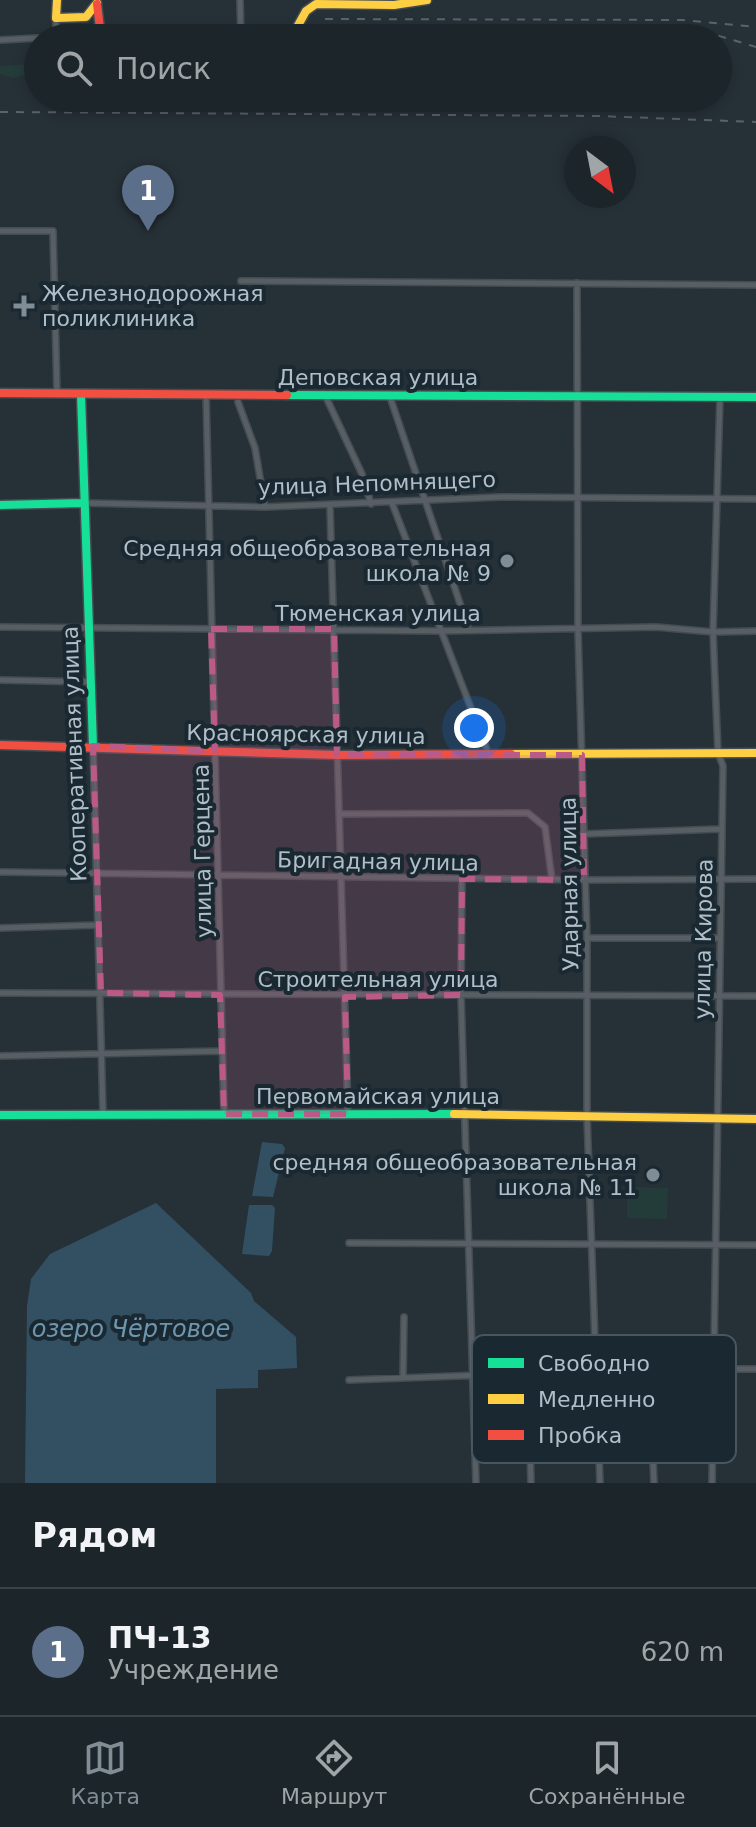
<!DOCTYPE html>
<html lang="ru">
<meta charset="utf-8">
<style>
:root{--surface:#1c2529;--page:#293135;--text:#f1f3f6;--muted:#a0a5a8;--line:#3a4246;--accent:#808d96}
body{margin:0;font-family:"DejaVu Sans",sans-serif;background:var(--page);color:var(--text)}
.compass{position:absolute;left:564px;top:136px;width:72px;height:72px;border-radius:50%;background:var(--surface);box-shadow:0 4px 12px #0003;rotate:148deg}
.you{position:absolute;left:474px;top:728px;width:28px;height:28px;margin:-20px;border:6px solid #fff;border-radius:50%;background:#1a73e8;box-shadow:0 0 0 12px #1a73e833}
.badge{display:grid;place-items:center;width:52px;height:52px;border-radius:50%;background:var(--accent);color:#fff;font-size:26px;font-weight:700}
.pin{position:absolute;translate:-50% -66px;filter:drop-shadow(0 2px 4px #0008)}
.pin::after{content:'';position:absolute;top:42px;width:28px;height:24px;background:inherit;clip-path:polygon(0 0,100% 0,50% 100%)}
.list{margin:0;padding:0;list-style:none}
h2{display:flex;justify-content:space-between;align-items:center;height:104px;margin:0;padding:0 32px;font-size:34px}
h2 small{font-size:26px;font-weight:400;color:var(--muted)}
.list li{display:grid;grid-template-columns:52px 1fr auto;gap:24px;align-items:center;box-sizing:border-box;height:128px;padding:0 32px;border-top:2px solid var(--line)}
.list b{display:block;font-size:30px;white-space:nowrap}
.list p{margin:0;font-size:26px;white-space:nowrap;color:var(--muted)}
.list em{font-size:26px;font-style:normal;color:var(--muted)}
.icon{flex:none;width:44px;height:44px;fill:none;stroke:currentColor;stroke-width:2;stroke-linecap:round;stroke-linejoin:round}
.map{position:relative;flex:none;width:756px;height:1483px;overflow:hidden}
.search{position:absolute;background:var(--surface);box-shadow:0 4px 12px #0003;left:24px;right:24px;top:24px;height:88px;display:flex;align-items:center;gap:20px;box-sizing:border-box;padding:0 28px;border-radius:44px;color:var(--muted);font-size:30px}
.sheet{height:232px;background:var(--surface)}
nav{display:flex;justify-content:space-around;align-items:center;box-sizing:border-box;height:112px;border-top:2px solid var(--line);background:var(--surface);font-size:22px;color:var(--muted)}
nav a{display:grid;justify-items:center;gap:4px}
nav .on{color:var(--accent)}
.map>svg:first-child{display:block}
</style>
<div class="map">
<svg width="756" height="1483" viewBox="0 0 756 1483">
<rect width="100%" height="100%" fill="#263137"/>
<path fill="#233c3a" d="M33,57L38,58V72L14,78L0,74V66L32,64Z
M627,1187L668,1188L667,1219L627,1218Z"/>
<path fill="#325062" d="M262,1142L282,1144L285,1148L273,1197L252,1196Z
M156,1203L251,1293L254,1301L296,1337L297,1368L258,1370V1388L216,1389V1483H25L27,1306L31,1279L50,1254Z
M249,1205H272L275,1208L272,1251L269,1256L242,1254Z"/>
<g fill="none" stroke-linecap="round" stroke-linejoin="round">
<defs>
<path id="street" d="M240,0L241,38
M56,18V36
M41,38L101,37
M0,40L38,38
M0,231H53L57,393
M241,281L756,285
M577,283L578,630L587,938V1116L600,1483
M206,394L224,1114
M389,394L469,630
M325,395L362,474L371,504
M238,402L255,448L265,507
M85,503L265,507L500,497L756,499
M392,503L489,755
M330,506L348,1114
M0,627L441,631L656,627L713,632L756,631
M0,680L90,682
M93,747L103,1113
M339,814L528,813L545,827L552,880
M584,834L720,829
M0,872L584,880L756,879
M462,879L461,995L476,1483
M0,928L98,925
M587,938H720
M0,993L756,996
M0,1056L222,1051
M349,1243L756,1245
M649,1369L654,1483
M528,1373L531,1483
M403,1377L404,1317
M349,1380L649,1369H756
M712,1483L723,766L718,753L713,632L720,397"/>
<path id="fast" d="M81,394L93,746
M287,395L756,397
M0,505L84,503
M0,1115L454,1114"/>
<path id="slow" d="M57,0L56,18L86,17L97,3
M291,38L306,11L316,4L394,5L427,0
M511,754L756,753
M454,1114L756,1119"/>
<path id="jam" d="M97,4L101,37
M0,393L287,395
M0,745L337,755L511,754"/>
</defs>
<use href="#street" stroke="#454c51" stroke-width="8"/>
<use href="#fast" stroke="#454c51" stroke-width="11"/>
<use href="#slow" stroke="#454c51" stroke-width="11"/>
<use href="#jam" stroke="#454c51" stroke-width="11"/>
<use href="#street" stroke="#575f64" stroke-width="5"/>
<use href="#fast" stroke="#16e098" stroke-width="8"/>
<use href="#slow" stroke="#ffcf43" stroke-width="8"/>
<use href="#jam" stroke="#f24e42" stroke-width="8"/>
<path stroke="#5a6368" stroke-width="2" stroke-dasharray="8 8" stroke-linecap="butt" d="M325,19L682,20L756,27
M661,28L712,38
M703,31L756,47
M0,112L599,116L756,122"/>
</g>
<path fill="#bb5a87" fill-opacity="0.2" stroke="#bb5a87" stroke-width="6" stroke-dasharray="16 10" stroke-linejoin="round" d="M211,629H334L337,755H582L584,880L462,879L461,995L345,997L348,1114H224L220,995L101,993L93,746L215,751Z"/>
<g fill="#808d96" stroke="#1a2931" stroke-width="3">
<path d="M20 294h8v8h8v8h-8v8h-8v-8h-8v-8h8z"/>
<circle cx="507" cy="561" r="8"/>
<circle cx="653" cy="1175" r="8"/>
</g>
<g text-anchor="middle" stroke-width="8" stroke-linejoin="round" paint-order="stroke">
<g font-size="22" fill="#b0bec9" stroke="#1a2931" text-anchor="end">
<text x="42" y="301" text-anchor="start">Железнодорожная<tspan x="42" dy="25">поликлиника</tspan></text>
<text x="491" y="556">Средняя общеобразовательная<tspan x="491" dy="25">школа № 9</tspan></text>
<text x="637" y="1170">средняя общеобразовательная<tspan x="637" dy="25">школа № 11</tspan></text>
</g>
<g font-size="22" fill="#b0bec9" stroke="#1a2931">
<text x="378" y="385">Деповская улица</text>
<text transform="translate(377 483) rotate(-2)" y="8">улица Непомнящего</text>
<text x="378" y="621">Тюменская улица</text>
<text transform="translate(306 734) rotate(1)" y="8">Красноярская улица</text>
<text transform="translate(74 754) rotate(-92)" y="8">Кооперативная улица</text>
<text transform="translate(202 851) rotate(-91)" y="8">улица Герцена</text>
<text transform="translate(378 861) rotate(1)" y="8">Бригадная улица</text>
<text transform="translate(569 884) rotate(-91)" y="8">Ударная улица</text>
<text transform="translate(703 939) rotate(-89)" y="8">улица Кирова</text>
<text x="378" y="987">Строительная улица</text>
<text x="378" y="1104">Первомайская улица</text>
</g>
<g font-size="24" font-style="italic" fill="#6e97af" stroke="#1a2931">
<text x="131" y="1337">озеро Чёртовое</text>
</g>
</g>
<rect x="472" y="1335" width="264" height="128" rx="12" fill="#1a2931" stroke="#47565f" stroke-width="2"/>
<rect x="488" y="1358" width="36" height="10" fill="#16e098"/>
<rect x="488" y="1394" width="36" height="10" fill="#ffcf43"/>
<rect x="488" y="1430" width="36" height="10" fill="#f24e42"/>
<g font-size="22" fill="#b0bec9">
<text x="538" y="1371">Свободно</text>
<text x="538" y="1407">Медленно</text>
<text x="538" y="1443">Пробка</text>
</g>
</svg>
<svg class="compass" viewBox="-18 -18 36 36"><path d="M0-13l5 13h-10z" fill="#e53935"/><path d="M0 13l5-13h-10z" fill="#a0a5a8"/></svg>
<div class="you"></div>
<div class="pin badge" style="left:148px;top:231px;background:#5c6f8a">1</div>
<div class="search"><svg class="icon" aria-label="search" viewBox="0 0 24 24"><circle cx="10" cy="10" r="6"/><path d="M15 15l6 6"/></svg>Поиск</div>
</div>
<section class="sheet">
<h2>Рядом<small></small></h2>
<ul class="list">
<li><span class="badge" style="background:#5c6f8a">1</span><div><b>ПЧ-13</b><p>Учреждение</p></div><em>620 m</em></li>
</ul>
</section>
<nav>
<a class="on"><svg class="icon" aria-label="map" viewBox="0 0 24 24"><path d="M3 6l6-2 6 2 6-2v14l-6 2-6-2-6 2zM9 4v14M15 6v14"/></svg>Карта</a>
<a><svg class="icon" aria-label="directions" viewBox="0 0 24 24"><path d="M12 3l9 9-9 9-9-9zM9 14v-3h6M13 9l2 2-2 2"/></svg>Маршрут</a>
<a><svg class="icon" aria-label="saved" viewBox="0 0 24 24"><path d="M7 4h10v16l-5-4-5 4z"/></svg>Сохранённые</a>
</nav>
